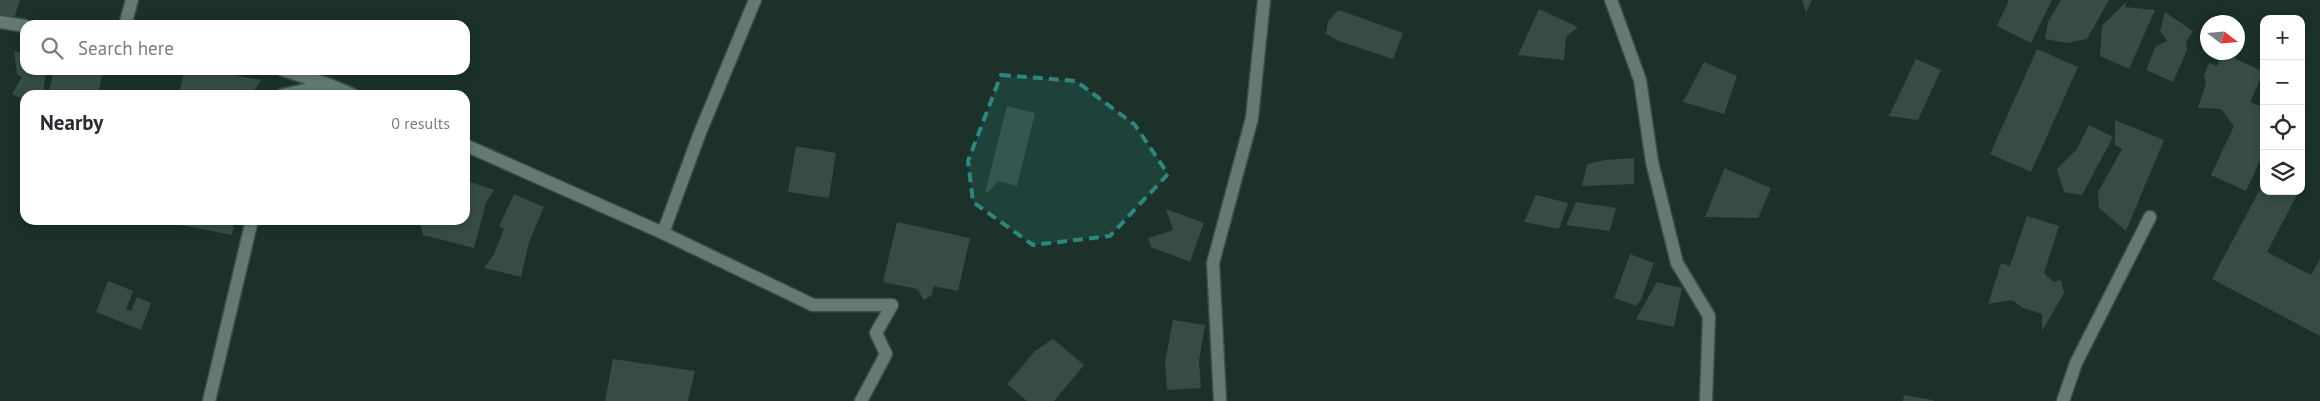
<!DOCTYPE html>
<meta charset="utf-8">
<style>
:root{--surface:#fff;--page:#f7f7f7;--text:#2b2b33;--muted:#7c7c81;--line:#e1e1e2}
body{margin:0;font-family:"PT Sans",sans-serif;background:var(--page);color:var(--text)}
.controls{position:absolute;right:15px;top:15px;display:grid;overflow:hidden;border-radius:10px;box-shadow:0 2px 8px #0003}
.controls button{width:45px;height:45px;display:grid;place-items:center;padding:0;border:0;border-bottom:1px solid var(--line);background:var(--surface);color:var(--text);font:25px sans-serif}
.compass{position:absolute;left:2200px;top:15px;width:45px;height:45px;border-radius:50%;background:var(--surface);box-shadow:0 2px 8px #0003;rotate:106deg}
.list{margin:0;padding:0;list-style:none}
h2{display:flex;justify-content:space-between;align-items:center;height:65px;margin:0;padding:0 20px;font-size:21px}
h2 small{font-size:16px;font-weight:400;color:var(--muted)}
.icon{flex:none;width:28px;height:28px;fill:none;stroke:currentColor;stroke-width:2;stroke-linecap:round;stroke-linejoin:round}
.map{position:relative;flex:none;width:2320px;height:401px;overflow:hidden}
.search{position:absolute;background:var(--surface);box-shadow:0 2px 8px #0003;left:20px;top:20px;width:450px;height:55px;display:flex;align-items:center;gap:12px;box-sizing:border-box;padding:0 18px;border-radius:15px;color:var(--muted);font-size:19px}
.panel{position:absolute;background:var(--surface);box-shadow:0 2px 8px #0003;left:20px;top:90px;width:450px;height:135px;border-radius:15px}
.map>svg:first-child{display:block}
</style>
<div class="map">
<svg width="2320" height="401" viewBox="0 0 2320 401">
<rect width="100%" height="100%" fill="#1b312a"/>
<path fill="#364c45" d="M0,0H20L12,25L0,19Z
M1802,0H1812L1806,13Z
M2009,0H2052L2031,43L1997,26Z
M2061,0H2109L2087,39L2067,43L2045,39L2048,22Z
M2127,1L2125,7L2155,10L2129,69L2100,56L2102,26Z
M1539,9L1578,27L1566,37L1564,60L1518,55Z
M1339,10L1403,33L1393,59L1339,41L1326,34L1328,21Z
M2165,12L2193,31L2186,42L2187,50L2173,82L2146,70L2156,46L2167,41L2160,31Z
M2037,49L2078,67L2031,172L1990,154Z
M14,51L25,53V70H46L43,95H25V100L12,94L22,77L17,74Z
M2223,53L2264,72L2250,102L2264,108V152L2246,191L2211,175L2234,126L2221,109L2198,108L2206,83L2204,75L2209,63L2217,66Z
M1916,59L1941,70L1918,120L1889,116Z
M1704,62L1737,76L1724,114L1683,102Z
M54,70H103L98,95H48Z
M184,70H206L261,80L254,91L255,95H179Z
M1007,106L1035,113L1017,186L998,181L991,190L985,193Z
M2115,120L2164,140L2126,231L2099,208L2098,192L2122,149L2115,145Z
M2089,125L2113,137L2082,195L2064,192L2057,169L2076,150Z
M796,146L836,153L829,198L788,192Z
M1634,158V184L1582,186L1587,164L1605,160Z
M1726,165V169L1771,188L1758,218L1705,217Z
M465,180L494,190L486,203L474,248L423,235L420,223L422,220H465Z
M2264,182V191H2299L2267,252L2311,275L2320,259V336L2212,279Z
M514,194L544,207L529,242L521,277L484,268L494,254L504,229L499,226Z
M1536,195L1568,203L1559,229L1524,222Z
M1576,202L1616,208L1610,231L1566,225Z
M1166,209L1204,223L1190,262L1151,247L1148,238L1173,230Z
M2027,216L2059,226L2044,273L2053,282L2061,280L2064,293L2042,331V314L2023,308L2012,300L1988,304L2001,263L2010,266Z
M156,220H235L232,235Z
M897,222L970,238L958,291L934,286L932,295L924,300L917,289L883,282Z
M1630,254L1654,263L1641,300L1636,306L1614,298Z
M108,281L133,291L126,309L131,311L137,297L151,303L141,330L96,312Z
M1657,282L1682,288L1674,327L1636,319Z
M1173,320L1205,325L1199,361L1201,388L1167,390L1165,362Z
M1053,339L1084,365L1054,401H1027L1007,384L1035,351Z
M613,359L695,371L688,401H605Z
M1904,395L1933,400V401H1903Z"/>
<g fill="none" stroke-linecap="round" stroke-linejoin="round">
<defs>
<path id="minor" d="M1611,0L1640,80L1652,162L1677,263L1709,316L1706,401
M0,22L25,26
M125,25L132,0
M283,70L330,85L353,95
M282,95L328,85
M465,145L663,233L813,305H892L876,333L886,354L861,401
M663,233L699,135L755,0
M209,401L252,220
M1220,401L1213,263L1252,118L1264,0
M2063,401L2076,363L2150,217"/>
</defs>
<use href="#minor" stroke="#3b4e48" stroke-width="15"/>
<use href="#minor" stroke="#637b73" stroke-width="12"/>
</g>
<path fill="#2d867f" fill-opacity="0.2" stroke="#2d867f" stroke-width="4" stroke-dasharray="10 6" stroke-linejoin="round" d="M1001,75L1076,81L1135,125L1168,174L1110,236L1033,245L973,202L968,161Z"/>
</svg>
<div class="controls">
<button>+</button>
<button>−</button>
<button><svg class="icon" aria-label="locate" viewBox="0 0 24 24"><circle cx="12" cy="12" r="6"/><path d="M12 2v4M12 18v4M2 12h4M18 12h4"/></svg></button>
<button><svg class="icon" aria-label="layers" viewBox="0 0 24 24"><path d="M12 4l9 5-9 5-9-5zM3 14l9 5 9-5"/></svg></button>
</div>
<svg class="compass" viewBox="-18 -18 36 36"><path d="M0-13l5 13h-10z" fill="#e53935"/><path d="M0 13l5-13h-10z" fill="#7c7c81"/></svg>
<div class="search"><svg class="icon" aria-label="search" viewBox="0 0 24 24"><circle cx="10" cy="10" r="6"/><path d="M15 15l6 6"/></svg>Search here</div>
<section class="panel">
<h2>Nearby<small>0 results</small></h2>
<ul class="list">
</ul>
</section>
</div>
